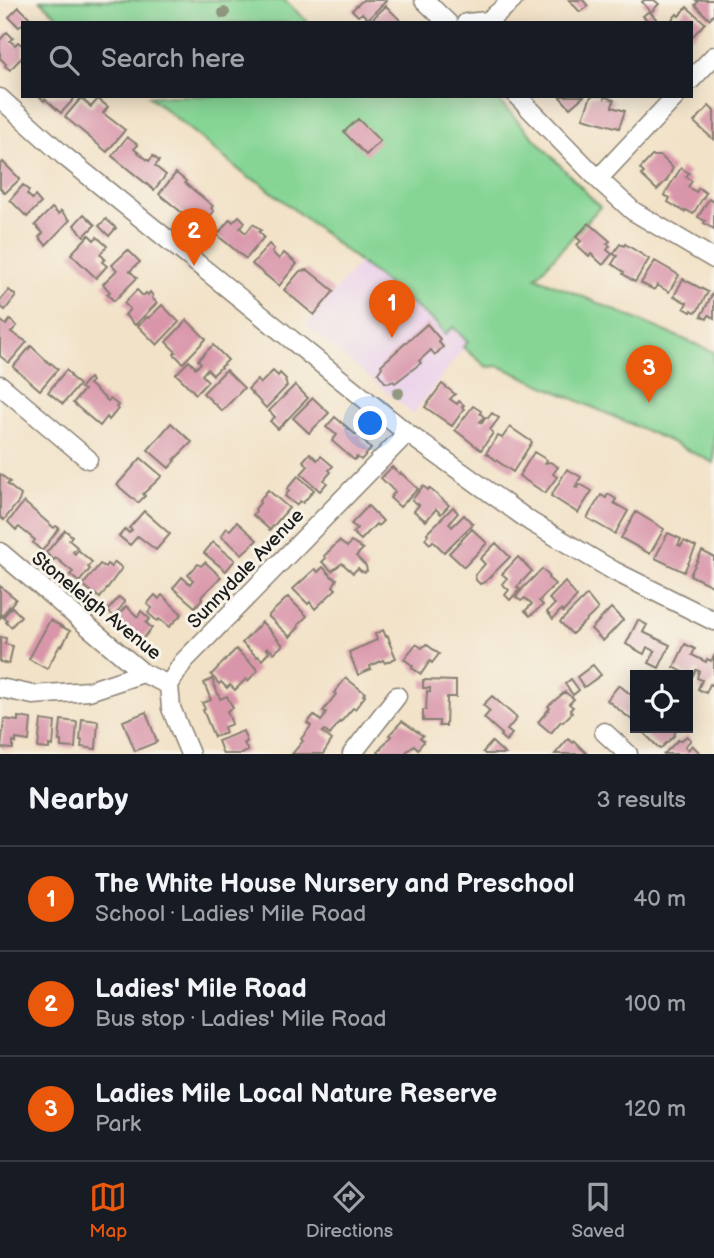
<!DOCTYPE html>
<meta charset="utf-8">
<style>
:root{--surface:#171b24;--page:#242831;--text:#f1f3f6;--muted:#9ea1a6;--line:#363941;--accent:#ea580c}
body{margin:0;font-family:"Balsamiq Sans",sans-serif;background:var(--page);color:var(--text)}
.controls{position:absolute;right:21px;bottom:21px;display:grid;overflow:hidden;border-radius:0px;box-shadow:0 4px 18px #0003}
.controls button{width:63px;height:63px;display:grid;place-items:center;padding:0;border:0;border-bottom:2px solid var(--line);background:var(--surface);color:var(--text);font:35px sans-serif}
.you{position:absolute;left:371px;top:424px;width:24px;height:24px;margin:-18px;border:5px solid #fff;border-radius:50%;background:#1a73e8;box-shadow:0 0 0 10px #1a73e833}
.badge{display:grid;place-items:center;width:46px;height:46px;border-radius:50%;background:var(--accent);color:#fff;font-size:23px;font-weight:700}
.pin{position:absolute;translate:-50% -58px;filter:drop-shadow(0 2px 4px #0008)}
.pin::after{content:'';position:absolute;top:37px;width:24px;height:21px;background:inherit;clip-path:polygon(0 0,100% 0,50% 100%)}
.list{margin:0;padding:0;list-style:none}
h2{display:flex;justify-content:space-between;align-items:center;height:91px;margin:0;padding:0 28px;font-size:30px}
h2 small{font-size:23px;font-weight:400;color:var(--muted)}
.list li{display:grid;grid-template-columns:46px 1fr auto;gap:21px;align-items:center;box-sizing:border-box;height:105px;padding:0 28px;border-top:2px solid var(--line)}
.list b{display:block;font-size:26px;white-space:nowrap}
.list p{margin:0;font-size:23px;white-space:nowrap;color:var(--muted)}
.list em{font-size:23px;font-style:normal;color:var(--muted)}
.icon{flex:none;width:38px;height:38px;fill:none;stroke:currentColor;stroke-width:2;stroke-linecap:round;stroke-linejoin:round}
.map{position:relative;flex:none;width:714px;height:754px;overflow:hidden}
.search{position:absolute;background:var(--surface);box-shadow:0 4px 18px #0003;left:21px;right:21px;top:21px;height:77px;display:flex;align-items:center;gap:18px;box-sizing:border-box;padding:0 24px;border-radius:0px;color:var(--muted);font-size:26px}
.sheet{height:406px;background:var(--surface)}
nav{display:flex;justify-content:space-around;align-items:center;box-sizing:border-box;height:98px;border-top:2px solid var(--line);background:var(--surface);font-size:19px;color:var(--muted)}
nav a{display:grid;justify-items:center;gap:4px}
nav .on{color:var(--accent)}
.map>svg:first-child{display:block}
</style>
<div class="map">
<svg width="714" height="754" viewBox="0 0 714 754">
<rect width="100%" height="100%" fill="#f7f3e8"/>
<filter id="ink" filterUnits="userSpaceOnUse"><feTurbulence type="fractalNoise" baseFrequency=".0143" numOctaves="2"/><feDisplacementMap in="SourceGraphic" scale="14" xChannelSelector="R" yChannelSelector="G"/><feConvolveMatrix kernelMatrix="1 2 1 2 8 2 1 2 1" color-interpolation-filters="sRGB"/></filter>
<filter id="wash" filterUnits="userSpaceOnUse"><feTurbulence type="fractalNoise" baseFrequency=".00686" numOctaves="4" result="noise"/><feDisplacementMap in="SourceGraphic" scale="28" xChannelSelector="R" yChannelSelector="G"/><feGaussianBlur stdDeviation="1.57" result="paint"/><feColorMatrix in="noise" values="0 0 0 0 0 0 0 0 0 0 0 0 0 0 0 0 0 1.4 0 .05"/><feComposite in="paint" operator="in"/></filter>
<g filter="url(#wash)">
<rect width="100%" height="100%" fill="#f2e2c7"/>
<path fill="#ebd1eb" d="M359,263L436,323L444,334L452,327L468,342L413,414L306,325Z"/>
<path fill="#86d595" stroke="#517858" stroke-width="2" d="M40,0H284L309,23H65Z
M149,96H494L600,207L536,277L714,352V463L667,440L499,366L487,367L463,347L468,342L453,327L445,334L436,323L258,181L249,178Z"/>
<g id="blocks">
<path fill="#d996aa" d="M363,0H384L386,1L368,19L362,13L358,16L352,10Z
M569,0H583L588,6L580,12Z
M644,0H654L659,4L651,12L642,2Z
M696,0H714V14L709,19L695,5L698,2Z
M386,6L403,23H368Z
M19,7L29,17L19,27L9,17Z
M687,7L705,23L691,38V23H669L677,14L679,16Z
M649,11L658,21L657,23H650L643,16Z
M7,32L13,38L10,41L15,45L18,42L23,46V56L10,70L5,66L6,64L0,58V40Z
M39,96H70L74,99L61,113L45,99L44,101Z
M559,96H584L570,108Z
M591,96H605L604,99L606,97L614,100L612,107L625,111L619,128L583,118Z
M81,98L91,107L98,99L108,107L103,113L125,130L107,152L65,117Z
M709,106L714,111V140L694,122Z
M358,119L380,141L366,155L344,132Z
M127,137L138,145L134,149L149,161L153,156L159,161L155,166L166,175L154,190L112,156Z
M652,156H661L673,168L667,180L657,190L641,175L644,173L640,169Z
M3,162L20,179L5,193L0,188V165Z
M681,168L689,173L686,177L692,181L688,187L696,192L699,188L706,193L693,214L686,210L685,212L668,202L670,198L664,195Z
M176,173L186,181L185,183L213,206L211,208L214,211L201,228L159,194Z
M23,185L29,191L27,194L32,199L35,196L41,203L27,217L10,200Z
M709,199L714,202V229L704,223L705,221L698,217Z
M52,208L58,214L61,211L70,220L46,245L39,237L43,233L35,225Z
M84,214L95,225L84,236L74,225Z
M239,216L245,222L240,228L246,233L253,224L261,230L259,232L264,237L246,259L217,235L230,219L233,222Z
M106,219L116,228L109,236L99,226Z
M589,223L610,241L607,244L610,246L607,250L612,254L603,265L591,254L589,256L577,245L581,241L576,237Z
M89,235L94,240L97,237L107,246L100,254L105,259L102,262L107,266L96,278L71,254Z
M269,244L274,249L272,252L279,259L284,253L297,264L279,286L252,264Z
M620,244L624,246L625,244L649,259L635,282L623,274L624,272L612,264L617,256L613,254Z
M128,250L140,262L130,271L137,278L114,301L107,294L110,292L103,284L117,270L112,265Z
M655,261L679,275L669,292L657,285L654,290L641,283Z
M308,270L334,291L314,315L284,290L300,271Z
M683,279L708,292L698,310L695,312L692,310L691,312L684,308L687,303L674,296Z
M9,290L16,296L5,310L0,306V301Z
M137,290L143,296L146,293L148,295L150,292L153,296L152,298L157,303L135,325L125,315L130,309L124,303Z
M714,291V318L709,315L707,319L701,316Z
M162,305L179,322L157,345L138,326L147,317L149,318Z
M0,320L6,325L10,320L17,326L11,332L27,342L9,363L0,356Z
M187,320L206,339L183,363L174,354L176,352L166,342Z
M427,324L440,339L438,341L443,347L435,355L431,350L419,361L421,363L395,383L393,381L389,383L385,382L378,373L382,367L381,365Z
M213,345L228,360L213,375L207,369L202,375L208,381L196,394L176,374L189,361L196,368L201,363L198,360Z
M31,346L50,364L51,363L58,369L40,390L13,367Z
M66,370L71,375L70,376L79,385L63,404L48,392Z
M226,370L244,388L222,411L203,393Z
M273,371L278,376L280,373L286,379L285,381L287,386L266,408L248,389L257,380L260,384Z
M89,378L92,381L89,384L108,401L110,399L118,405L116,407L118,409L109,420L107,417L100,426L73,403L84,390L80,388Z
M442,384L455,394L450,399L457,404L459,401L464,405L462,407L464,409L452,426L425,407Z
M295,385L308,398L278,429L270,421L275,417L269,411Z
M313,398L329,413L309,433L293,418Z
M473,406L481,411L480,413L484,417L480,422L482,423L486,417L488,418L492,413L499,418L490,430L493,433L481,450L455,430Z
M335,417L356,435L358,432L362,436L361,438L371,449L361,460L357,457L354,460L332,441L337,435L326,427Z
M171,423L192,442L174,460L175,461L169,468L148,450Z
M510,427L532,442L513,472L486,453L498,436L502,438Z
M534,452L547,460L545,463L550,462L558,467L553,474L557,477L545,493L519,476Z
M310,453L317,460L321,456L333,466L329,470L331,472L324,480L327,483L320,491L301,474L308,466L303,461Z
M141,458L162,476L143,494L145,496L138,503L117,485Z
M392,467L400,474L401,473L418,489L400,507L390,498L395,492L381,478Z
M567,469L581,477L575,487L577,488L580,484L592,491L578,513L551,496Z
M0,474L10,482L7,484L21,495L19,501L4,520L0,517Z
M298,476L314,490L303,503L300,501L296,505L285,496L289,491L287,489Z
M423,486L428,490L429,488L449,505L441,514L436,509L426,521L414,511L419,505L412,500Z
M268,490L289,508L270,530L253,515L256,511L255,509L260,503L259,501Z
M608,494L616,499L614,503L628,511L615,534L587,518L601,495L606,498Z
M24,502L54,528L56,526L59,528L42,551L33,543L35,540L19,527L16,530L8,522Z
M368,506L383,521L378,526L376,524L361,540L353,533L357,528L351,524Z
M453,507L458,513L449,523L452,527L464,515L473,524L444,552L433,541L430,544L425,539L428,535L427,533Z
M144,511L170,534L156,550L138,536L130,545L119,536L125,529L129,533L132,530L129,528Z
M636,512L664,529L650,554L621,538Z
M237,522L257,540L242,554L221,536L227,528L230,530Z
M472,529L487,543L464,567L449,553Z
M65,530L72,536L69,540L77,547L73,552L75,554L78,550L92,562L88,567L90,569L79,582L70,575L73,572L56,558L54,560L46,553Z
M668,533L681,539L678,545L681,546L684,541L696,547L684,572L655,558Z
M339,541L347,547L351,542L363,549L356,556L366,566L367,571L365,572L361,571L358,568L353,573L342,563L332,571L322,562L326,558L324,556Z
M213,542L235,560L226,571L204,553Z
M496,543L510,557L485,582L480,584L476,580L475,575L485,564L480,559Z
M702,551L714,557V587L690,575Z
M518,557L532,571L517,587L520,589L510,600L505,595L509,590L502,584L507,578L502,574Z
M115,562L122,568L100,598L83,585L100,564L105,567L107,564L111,567Z
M205,562L221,577L201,597L202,599L195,607L173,588L182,577L190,584L193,580L188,575L198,564L201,566Z
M323,567L332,577L337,579L333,586L336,589L315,609L310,602L308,604L293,589L315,569L318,572Z
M542,569L549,576L548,578L555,584L539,601L543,605L530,616L525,611L532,604L525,598L521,601L516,597L524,587Z
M565,582L577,597L563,612L561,610L553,619L547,612L555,604L549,599Z
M0,586L16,599L0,618Z
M155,595L159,599L162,595L182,614L169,627L159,619L157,621L148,613L152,608L147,604Z
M587,595L598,609L572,634L560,622Z
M119,597L125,602L114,616L107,611Z
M288,597L307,616L298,625L299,627L290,637L268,616Z
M126,606L138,617L141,611L150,619L146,623L152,628L142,640L117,621L118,620L116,618Z
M12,607L21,616L11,627L6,622L7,620L3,617Z
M611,608L623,620L603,641L591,629Z
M50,620L70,631L62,646L60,645L47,669L29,659Z
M638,620L647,625L643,632L670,645L659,668L649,663L655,651L647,647L644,654L626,644Z
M262,622L283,645L274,653L267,647L266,648L269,652L262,660L258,656L257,657L242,643Z
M383,630L386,637L388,636L390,642H389L396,658L385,663L383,660L370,666L371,669L358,675L349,652L377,640L375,634Z
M0,637L6,638L5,644L13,646L9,664L0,662Z
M416,644L422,648L426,644L439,654L432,663L430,661L421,674L412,668L413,666L404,659Z
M685,644L695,649L692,655L706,662L707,659L711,661L714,656V680L712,685L710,684L706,693L698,689L702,680L697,678L699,671L696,670L692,677L674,667Z
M236,649L258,670L248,681L246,679L235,690L230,685L227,688L221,682L219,684L211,675Z
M593,665L601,675L584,687L577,677Z
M346,678L365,693L363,695L365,696L355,709L353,708L340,723L339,722L330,735L324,730L322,732L332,740L323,754H292L303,741L301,739L311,726L307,723L314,715L321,721L325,716L324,715L326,712L323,711L336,694L334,693Z
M212,679L220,699L227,696L233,708L227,711L232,724L224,727L226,733L214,737L203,710L205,709L202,703L211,700L204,683Z
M571,679L579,690L573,695L565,684Z
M423,680L456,681V697H447L446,726H439V721H423V710H426L427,691L430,692V688H423Z
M619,685L635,698V719L633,721L607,700Z
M565,692L574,699L569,704L573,707L570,710L572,713L563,722L561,721L551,733L538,722L550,708L548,706Z
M492,696L517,718L507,730L512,734L506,741L500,736L502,734L484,718L490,711L483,705Z
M146,712L157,742L135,751L123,721Z
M18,717L31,719L29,741L16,739V743L13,742V749L1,748L4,719L18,721Z
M82,719L98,721L96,749L81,747L82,740H80Z
M41,720L55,722L53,746L49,745V749L38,748Z
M61,720L77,722L75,748L61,747V741H59Z
M402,721L423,736L420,738L424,741L418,749L414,745L404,754H380L378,752L391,736L389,735Z
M639,728H675L676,729L674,736L660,749Z
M243,731L247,742L244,743L248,751L242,754H223L218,741Z
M687,736L691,740L685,746L688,750L692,745L699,752V754H664L678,740L680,741Z
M568,739L573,743L574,741L587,754H555Z
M492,742L505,754H485L483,752Z"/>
</g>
</g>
<g filter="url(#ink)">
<use href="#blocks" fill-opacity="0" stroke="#877f72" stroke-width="2"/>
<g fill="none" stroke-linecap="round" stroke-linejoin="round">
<defs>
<path id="minor" d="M424,0L448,23
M466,23L488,21L513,0
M691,80L714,56
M517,96L598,179L633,211L714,259
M0,98L63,155L407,433L531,522L614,571L714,621
M598,179L676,96
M0,385L88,459
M0,552L143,673L169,685
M0,688L33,695L89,691L143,673
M604,732L628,754
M190,754L171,708L169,685L183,662L407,433
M352,754L397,696"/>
</defs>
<use href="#minor" stroke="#877f72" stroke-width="21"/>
<use href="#minor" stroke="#fff" stroke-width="18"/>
</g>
<g fill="#919980">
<circle cx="224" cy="13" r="6"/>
<circle cx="398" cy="393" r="6"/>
</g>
</g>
<g text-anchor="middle" stroke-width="6" stroke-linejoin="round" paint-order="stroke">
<g font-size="19" fill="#1c1c1c" stroke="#f7f3e8">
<text transform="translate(245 568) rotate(-46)" y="7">Sunnydale Avenue</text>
<text transform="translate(97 605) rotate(39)" y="7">Stoneleigh Avenue</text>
</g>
</g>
</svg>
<div class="controls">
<button><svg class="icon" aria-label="locate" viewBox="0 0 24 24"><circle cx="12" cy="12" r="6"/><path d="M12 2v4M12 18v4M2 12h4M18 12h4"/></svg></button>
</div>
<div class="you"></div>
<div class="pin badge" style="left:392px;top:338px">1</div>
<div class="pin badge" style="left:194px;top:266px">2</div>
<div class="pin badge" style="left:649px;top:403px">3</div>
<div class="search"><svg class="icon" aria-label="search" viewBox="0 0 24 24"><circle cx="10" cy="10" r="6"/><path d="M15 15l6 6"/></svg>Search here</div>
</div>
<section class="sheet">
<h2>Nearby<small>3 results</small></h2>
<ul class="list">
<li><span class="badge">1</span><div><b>The White House Nursery and Preschool</b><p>School · Ladies' Mile Road</p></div><em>40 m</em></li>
<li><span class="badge">2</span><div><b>Ladies' Mile Road</b><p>Bus stop · Ladies' Mile Road</p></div><em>100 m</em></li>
<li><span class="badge">3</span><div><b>Ladies Mile Local Nature Reserve</b><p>Park</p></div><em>120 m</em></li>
</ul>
</section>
<nav>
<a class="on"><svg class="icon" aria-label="map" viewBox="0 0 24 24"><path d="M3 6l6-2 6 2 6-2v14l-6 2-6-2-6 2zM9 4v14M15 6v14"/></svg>Map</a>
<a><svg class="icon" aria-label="directions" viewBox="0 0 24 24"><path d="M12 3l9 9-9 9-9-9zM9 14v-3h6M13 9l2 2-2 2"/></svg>Directions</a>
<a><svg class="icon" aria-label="saved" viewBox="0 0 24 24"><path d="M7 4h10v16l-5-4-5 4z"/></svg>Saved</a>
</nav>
